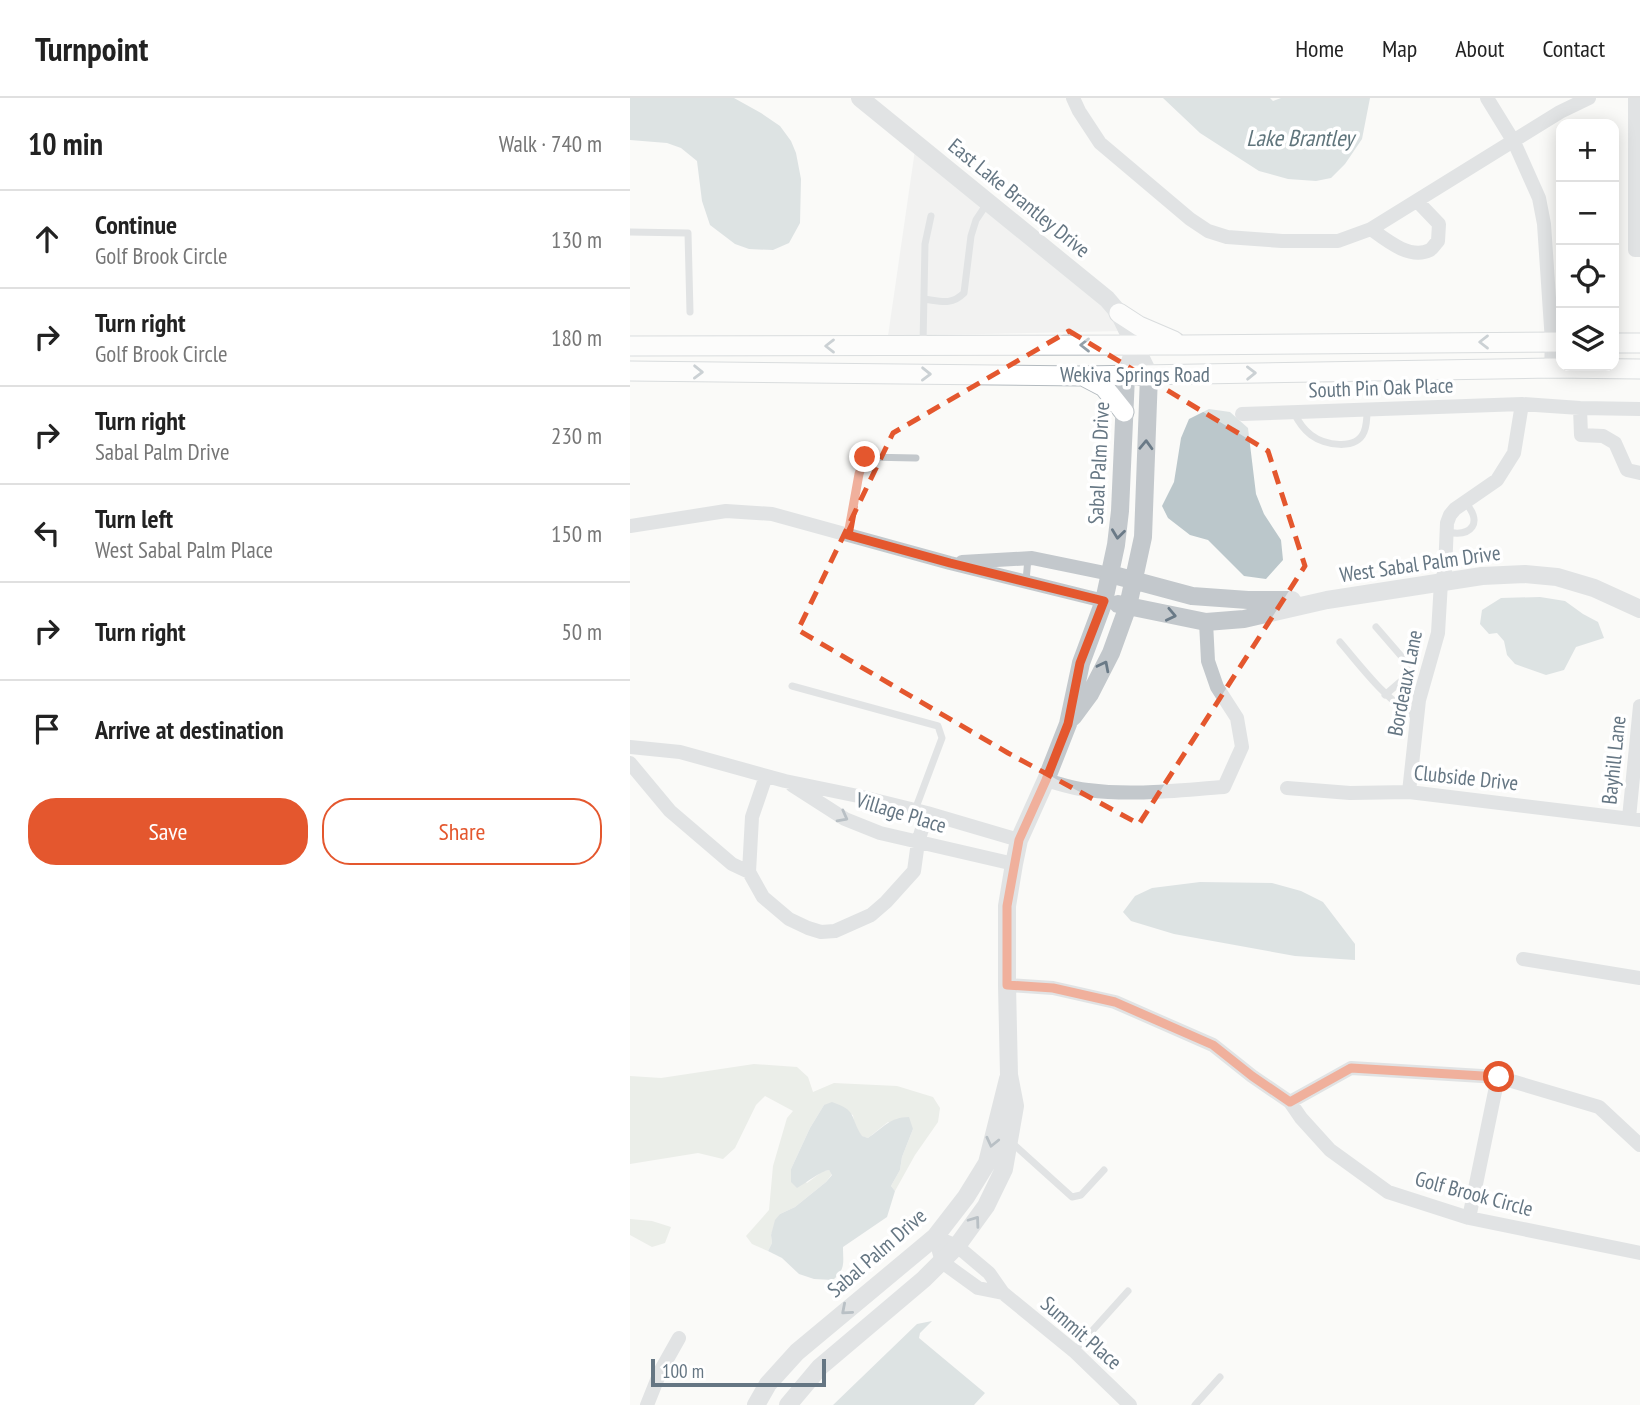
<!DOCTYPE html>
<meta charset="utf-8">
<style>
:root{--surface:#fff;--page:#f2f2f2;--text:#222;--muted:#767676;--line:#e0e0e0;--accent:#e4572e}
body{margin:0;font-family:"PT Sans Narrow",sans-serif;background:var(--page);color:var(--text)}
.controls{position:absolute;right:21px;top:21px;display:grid;overflow:hidden;border-radius:14px;box-shadow:0 4px 18px #0003}
.controls button{width:63px;height:63px;display:grid;place-items:center;padding:0;border:0;border-bottom:2px solid var(--line);background:var(--surface);color:var(--text);font:35px sans-serif}
.scale{position:absolute;left:21px;bottom:18px;width:175px;box-sizing:border-box;padding-left:7px;border:4px solid #657683;border-top:0;font-size:19px;line-height:24px;white-space:nowrap;color:#657683;-webkit-text-stroke:5px #fff;paint-order:stroke}
.stop{position:absolute;width:21px;height:21px;margin:-16px;border:5px solid #e4572e;border-radius:50%;background:#fff}
.stop.end{background:#e4572e;border-color:#fff;box-shadow:0 2px 7px #0008}
.list{margin:0;padding:0;list-style:none}
h2{display:flex;justify-content:space-between;align-items:center;height:91px;margin:0;padding:0 28px;font-size:30px}
h2 small{font-size:23px;font-weight:400;color:var(--muted)}
.list li{display:grid;grid-template-columns:46px 1fr auto;gap:21px;align-items:center;box-sizing:border-box;height:98px;padding:0 28px;border-top:2px solid var(--line)}
.list b{display:block;font-size:26px;white-space:nowrap}
.list p{margin:0;font-size:23px;white-space:nowrap;color:var(--muted)}
.list em{font-size:23px;font-style:normal;color:var(--muted)}
.actions{display:flex;gap:14px;padding:21px 28px}
.actions a{flex:1;padding:16px 0;border:2px solid var(--accent);border-radius:28px;text-align:center;font-size:24px;color:var(--accent)}
.actions .main{background:var(--accent);color:#fff}
.icon{flex:none;width:38px;height:38px;fill:none;stroke:currentColor;stroke-width:2;stroke-linecap:round;stroke-linejoin:round}
.map{position:relative;flex:none;width:1010px;height:1307px;overflow:hidden}
header{display:flex;align-items:center;gap:42px;box-sizing:border-box;height:98px;padding:0 35px;background:var(--surface);border-bottom:2px solid var(--line)}
header strong{font-size:33px}
nav{display:flex;gap:38px;margin-inline-start:auto;font-size:24px}
main{display:flex}
aside{flex:1;background:var(--surface)}
.map>svg:first-child{display:block}
</style>
<header>
<strong>Turnpoint</strong>
<nav><a>Home</a><a>Map</a><a>About</a><a>Contact</a></nav>
</header>
<main>
<aside>
<h2>10 min<small>Walk · 740 m</small></h2>
<ul class="list">
<li><svg class="icon" aria-label="ahead" viewBox="0 0 24 24"><path d="M12 20V5M6 11l6-6 6 6"/></svg><div><b>Continue</b><p>Golf Brook Circle</p></div><em>130 m</em></li>
<li><svg class="icon" aria-label="right" viewBox="0 0 24 24"><path d="M7 20v-9h11M14 6l5 5-5 5"/></svg><div><b>Turn right</b><p>Golf Brook Circle</p></div><em>180 m</em></li>
<li><svg class="icon" aria-label="right" viewBox="0 0 24 24"><path d="M7 20v-9h11M14 6l5 5-5 5"/></svg><div><b>Turn right</b><p>Sabal Palm Drive</p></div><em>230 m</em></li>
<li><svg class="icon" aria-label="left" viewBox="0 0 24 24"><path d="M17 20v-9H6M10 6l-5 5 5 5"/></svg><div><b>Turn left</b><p>West Sabal Palm Place</p></div><em>150 m</em></li>
<li><svg class="icon" aria-label="right" viewBox="0 0 24 24"><path d="M7 20v-9h11M14 6l5 5-5 5"/></svg><div><b>Turn right</b></div><em>50 m</em></li>
<li><svg class="icon" aria-label="arrive" viewBox="0 0 24 24"><path d="M6 21V4h12l-3 4 3 4H6"/></svg><div><b>Arrive at destination</b></div></li>
</ul>
<div class="actions"><a class="main">Save</a><a>Share</a></div>
</aside>
<div class="map">
<svg width="1010" height="1307" viewBox="0 0 1010 1307">
<rect width="100%" height="100%" fill="#fafaf8"/>
<path fill="#e8e9e9" d="M285,52L472,205L492,233L258,238Z"/>
<path fill="#dadfd7" d="M124,966L167,969L178,979L183,994L204,985L267,988L303,999L310,1010L308,1024L285,1057L265,1093L261,1088L270,1072L272,1059L283,1031L258,1024L238,1040L231,1038L225,1028L223,1017L194,1007L180,1030L161,1071L177,1085L193,1073L199,1072L202,1076L196,1084L165,1109L150,1116L141,1137L142,1145L138,1153L122,1146L116,1138L139,1112L143,1068L157,1020L163,1013L135,998L126,1007L105,1050L93,1061L68,1055L0,1066V978L31,980Z
M0,1121L22,1123L41,1129L35,1145L22,1149L0,1137Z"/>
<path fill="#bbc7cb" d="M0,0H104L131,15L150,28L161,43L166,55L171,81L170,125L159,145L143,152L119,151L105,146L80,127L72,103L67,63L51,50L37,45L0,42Z
M533,0H640L643,3L651,0H740L732,41L715,66L701,80L686,83L658,81L629,73L570,35Z
M579,311L600,314L618,330L626,396L634,416L651,442L653,462L636,481L614,478L578,442L560,437L538,420L532,408L544,384L551,340L559,321Z
M910,499L935,503L953,516L968,524L974,540L946,549L934,572L916,577L885,566L877,557L874,543L867,535L859,536L850,526L852,512L871,500Z
M570,784L642,785L671,793L693,804L725,846V862L665,858L544,836L501,823L493,814L505,798L522,790Z
M202,1004C228,1013 219,1018 232,1038L238,1040C253,1030 260,1019 279,1019L283,1031L272,1059L270,1072L261,1088L265,1093L257,1119L213,1149C213,1164 216,1171 203,1182L184,1181L169,1176L152,1160L138,1153L142,1145L141,1137L145,1122L150,1116L165,1109L196,1084L202,1077L199,1072C191,1073 176,1085 167,1090L161,1084V1071L180,1030L194,1007Z
M302,1223L290,1235L289,1240L355,1295L344,1307H203L287,1226Z"/>
<g fill="none" stroke-linecap="round" stroke-linejoin="round">
<defs>
<path id="secondary" d="M489,215L509,228L544,243
M984,245H1010
M0,248L554,247L931,244
M0,273L452,278L921,270L1010,271
M453,278L474,289L494,314"/>
</defs>
<use href="#secondary" stroke="#b3babf" stroke-width="21"/>
<path stroke="#c3c8cc" stroke-width="7" d="M0,134L58,135L60,214
M294,201C310,203 321,208 334,195L341,138L346,122L358,104
M293,246L295,146L301,118
M664,315C668,323 673,331 681,337C694,347 726,353 734,334C737,327 737,319 737,312
M817,434C842,439 853,425 835,404
M218,437L229,376L235,359L286,360
M396,483L398,460
M746,529L778,566L780,572L777,578L755,597
M710,544C734,572 755,601 787,620
M162,588L308,628L312,640L285,712
M380,1043L442,1099L451,1097L474,1072
M444,1253L498,1193
M565,1307L590,1279"/>
<path stroke="#c3c8cc" stroke-width="14" d="M443,0L449,13L470,45L560,121L578,133L597,139L652,143H708L741,131L930,14L959,0
M857,0L884,44L909,100L914,126L922,244L921,270
M1005,0V152H1010
M741,131C756,142 780,162 800,152C803,150 805,146 808,143L809,126L787,103
M950,310L951,337L973,338L985,345L997,372L1010,375
M612,316L892,306L950,310L1010,311
M0,428L96,413L142,416L320,465L474,503
M332,464L402,460L480,476
M0,649L50,654L155,683L228,698L297,715L389,742
M0,665L40,713L102,766L119,774
M136,678L122,719L119,774L133,799L159,821L178,830L191,834L205,833L241,817L256,804L284,773L288,744L297,715
M416,682C430,686 444,691 458,692C503,698 550,692 594,689L612,649L607,620L587,589L578,563L576,524
M162,687L215,721L250,735L384,766
M657,690L720,695L779,694L1010,722
M779,694L789,602L808,535L811,484L815,473L817,425L820,417L825,411L867,382L884,355L892,306
M999,720L1010,608
M893,861L1010,880
M377,887L423,890L485,904L583,947L622,978L660,1004L671,1020L700,1052L758,1094L839,1120L1010,1155
M660,1004L721,970L868,979L969,1009L1010,1047
M839,1120L868,979
M305,1139L327,1148L359,1175L373,1195L444,1253L500,1307
M305,1139L312,1164L348,1190L373,1195
M17,1307L31,1272L49,1240"/>
<path stroke="#c3c8cc" stroke-width="18" d="M230,0L477,201L489,215L519,277L513,439L498,508L481,555L460,596L443,619
M480,476L562,498L618,502H662
M488,506L576,524L614,521L697,502L852,478L895,476L927,479L964,490L1010,511
M126,1307L138,1286L167,1254L305,1139L336,1099L357,1065L378,981
M158,1307L190,1269L294,1181L327,1148L356,1108L374,1071L385,1008L379,977L377,887V808L384,766L389,742L416,682L438,626L451,565L474,503L486,447L490,413L496,278L505,247"/>
<use href="#secondary" stroke="#fff" stroke-width="19"/>
</g>
<defs><path id="oneway-chevron" d="M-2-3.5L2.5 0L-2 3.5" fill="none" stroke-width="1.6" stroke-linecap="round" stroke-linejoin="round" transform="scale(1.75)"/></defs>
<g stroke="#939fa8">
<use href="#oneway-chevron" transform="translate(854 244) rotate(180)"/>
<use href="#oneway-chevron" transform="translate(455 247) rotate(180)"/>
<use href="#oneway-chevron" transform="translate(200 248) rotate(180)"/>
<use href="#oneway-chevron" transform="translate(68 274) rotate(1)"/>
<use href="#oneway-chevron" transform="translate(621 275) rotate(-1)"/>
<use href="#oneway-chevron" transform="translate(296 276) rotate(1)"/>
</g>
<g stroke="#6a7a87">
<use href="#oneway-chevron" transform="translate(516 347) rotate(-88)"/>
<use href="#oneway-chevron" transform="translate(488 436) rotate(97)"/>
<use href="#oneway-chevron" transform="translate(541 517) rotate(12)"/>
<use href="#oneway-chevron" transform="translate(474 568) rotate(-63)"/>
<use href="#oneway-chevron" transform="translate(213 719) rotate(28)"/>
<use href="#oneway-chevron" transform="translate(362 1044) rotate(103)"/>
<use href="#oneway-chevron" transform="translate(345 1123) rotate(-54)"/>
<use href="#oneway-chevron" transform="translate(216 1212) rotate(139)"/>
</g>
<g fill="none" stroke-linecap="round" stroke-linejoin="round">
<path stroke="#e4572e" stroke-width="9" d="M235,359L229,376L218,437L320,465L474,503L450,565L438,626L416,682L389,742L377,808V887L423,890L485,904L583,947L622,978L660,1004L721,970L869,979"/>
</g>
<path d="M0 0H1010V1307H0ZM439,233L638,353L675,468L509,726L378,655L168,532L263,335Z" fill="#fafaf8" fill-opacity=".55" fill-rule="evenodd"/>
<path fill="none" stroke="#e4572e" stroke-width="5" stroke-dasharray="14 9" stroke-linejoin="round" d="M439,233L638,353L675,468L509,726L378,655L168,532L263,335Z"/>
<g text-anchor="middle" stroke-width="7" stroke-linejoin="round" paint-order="stroke">
<g font-size="21" fill="#657683" stroke="#fff">
<text transform="translate(389 100) rotate(39)" y="7">East Lake Brantley Drive</text>
<text x="505" y="284">Wekiva Springs Road</text>
<text transform="translate(751 290) rotate(-2)" y="7">South Pin Oak Place</text>
<text transform="translate(469 365) rotate(-87)" y="7">Sabal Palm Drive</text>
<text transform="translate(790 466) rotate(-8)" y="7">West Sabal Palm Drive</text>
<text transform="translate(775 585) rotate(-79)" y="7">Bordeaux Lane</text>
<text transform="translate(984 662) rotate(-84)" y="7">Bayhill Lane</text>
<text transform="translate(836 680) rotate(6)" y="7">Clubside Drive</text>
<text transform="translate(271 715) rotate(17)" y="7">Village Place</text>
<text transform="translate(844 1096) rotate(15)" y="7">Golf Brook Circle</text>
<text transform="translate(247 1155) rotate(-41)" y="7">Sabal Palm Drive</text>
<text transform="translate(451 1235) rotate(41)" y="7">Summit Place</text>
</g>
<g font-size="23" font-style="italic" fill="#60757c" stroke="#fff">
<text x="670" y="48">Lake Brantley</text>
</g>
</g>
</svg>
<div class="controls">
<button>+</button>
<button>−</button>
<button><svg class="icon" aria-label="locate" viewBox="0 0 24 24"><circle cx="12" cy="12" r="6"/><path d="M12 2v4M12 18v4M2 12h4M18 12h4"/></svg></button>
<button><svg class="icon" aria-label="layers" viewBox="0 0 24 24"><path d="M12 4l9 5-9 5-9-5zM3 14l9 5 9-5"/></svg></button>
</div>
<div class="scale">100 m</div>
<div class="stop" style="left:869px;top:979px"></div>
<div class="stop end" style="left:235px;top:359px"></div>
</div>
</main>
